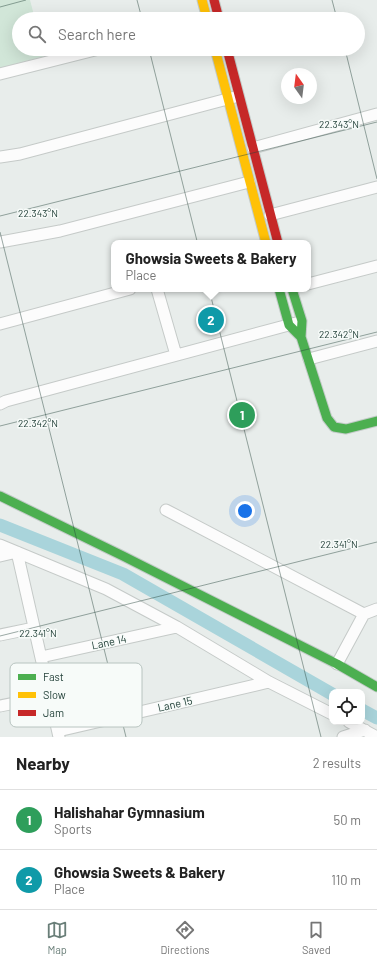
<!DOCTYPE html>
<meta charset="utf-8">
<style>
:root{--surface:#fff;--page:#f2f2f2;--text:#222;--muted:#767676;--line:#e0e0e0;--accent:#697e78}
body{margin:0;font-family:Barlow,sans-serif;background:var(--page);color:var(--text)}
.controls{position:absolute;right:12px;bottom:12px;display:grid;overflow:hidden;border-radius:8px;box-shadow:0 4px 16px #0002}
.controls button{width:36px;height:36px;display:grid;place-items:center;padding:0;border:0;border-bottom:1px solid var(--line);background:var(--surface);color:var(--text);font:20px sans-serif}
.compass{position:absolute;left:281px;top:68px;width:36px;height:36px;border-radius:50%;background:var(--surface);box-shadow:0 4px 16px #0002;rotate:346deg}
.you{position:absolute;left:245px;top:511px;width:14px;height:14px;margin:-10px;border:3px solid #fff;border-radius:50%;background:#1a73e8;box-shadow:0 0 0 6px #1a73e833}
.badge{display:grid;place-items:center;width:26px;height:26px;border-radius:50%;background:var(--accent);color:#fff;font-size:13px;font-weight:700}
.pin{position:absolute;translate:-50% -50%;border:2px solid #fff;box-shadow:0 1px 4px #0006}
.popup{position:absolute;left:111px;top:240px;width:200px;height:52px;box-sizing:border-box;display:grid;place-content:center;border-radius:8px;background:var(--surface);filter:drop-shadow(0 1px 3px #0005);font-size:13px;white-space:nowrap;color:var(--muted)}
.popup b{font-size:15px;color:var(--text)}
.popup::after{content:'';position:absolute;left:50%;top:100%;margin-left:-8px;border:8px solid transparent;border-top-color:var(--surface)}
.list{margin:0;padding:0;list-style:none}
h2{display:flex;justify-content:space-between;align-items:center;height:52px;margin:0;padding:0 16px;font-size:17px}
h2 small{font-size:13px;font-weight:400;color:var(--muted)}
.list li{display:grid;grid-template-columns:26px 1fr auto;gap:12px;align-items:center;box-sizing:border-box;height:60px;padding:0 16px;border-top:1px solid var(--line)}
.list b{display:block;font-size:15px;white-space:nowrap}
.list p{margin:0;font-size:13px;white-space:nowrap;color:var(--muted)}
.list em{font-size:13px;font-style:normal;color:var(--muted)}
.icon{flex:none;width:22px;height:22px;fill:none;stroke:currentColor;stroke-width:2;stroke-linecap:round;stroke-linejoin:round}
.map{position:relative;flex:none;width:377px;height:737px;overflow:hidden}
.search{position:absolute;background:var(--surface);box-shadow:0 4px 16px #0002;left:12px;right:12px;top:12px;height:44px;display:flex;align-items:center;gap:10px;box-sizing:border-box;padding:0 14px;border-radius:22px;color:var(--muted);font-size:15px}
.sheet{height:172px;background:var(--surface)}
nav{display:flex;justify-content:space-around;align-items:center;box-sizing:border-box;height:56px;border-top:1px solid var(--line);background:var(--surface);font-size:11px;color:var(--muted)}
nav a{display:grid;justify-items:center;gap:2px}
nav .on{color:var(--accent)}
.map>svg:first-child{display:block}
</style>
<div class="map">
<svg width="377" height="737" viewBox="0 0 377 737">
<rect width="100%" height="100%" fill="#e8edeb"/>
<path fill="#d1e6d8" d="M0,0H30L35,19H19V49H43L45,56L0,68Z"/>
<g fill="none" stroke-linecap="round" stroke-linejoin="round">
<path stroke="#a9d4db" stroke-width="13" d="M0,525L123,574L332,694
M362,710L377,718"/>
<defs>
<path id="street" d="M0,74L99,49
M253,148L377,114
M0,157L20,154L235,97
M270,215L377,187
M0,242L60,231L249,182
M308,284L377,266
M157,289L176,355
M0,324L130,289
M309,359L377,341
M0,404L6,401L296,323
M166,510L364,614L337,664
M0,545L106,589L177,627L269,682L332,714
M0,556L17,552L59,737
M364,614L377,609
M0,635L34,628
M41,657L177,627
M0,706L50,696
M349,722L377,737
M58,731L269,682
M343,737L365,730"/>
<path id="fast" d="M279,289L289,325L301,337
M292,289L302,321L301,337L327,418L334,427L346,429L377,421
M0,496L123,556L337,664L377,687"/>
<path id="slow" d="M202,0L207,19
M215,49L266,243"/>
<path id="jam" d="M214,0L219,19
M227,49L278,243"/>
</defs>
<use href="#street" stroke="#c5cac8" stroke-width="13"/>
<use href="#fast" stroke="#c3cbc8" stroke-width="11"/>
<use href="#slow" stroke="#c3cbc8" stroke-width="11"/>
<use href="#jam" stroke="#c3cbc8" stroke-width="11"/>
<use href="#street" stroke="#fcfcfc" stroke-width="11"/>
<use href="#fast" stroke="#4caf50" stroke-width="9"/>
<use href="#slow" stroke="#ffc107" stroke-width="9"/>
<use href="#jam" stroke="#c62828" stroke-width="9"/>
</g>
<path fill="none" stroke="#24423a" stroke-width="1" stroke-opacity="0.45" d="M137,0L142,19M332,0L337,19M0,7L26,0M149,49L321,737M345,49L377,179M0,216L377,122M0,232L126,737M0,426L377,332M0,636L377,542"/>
<g text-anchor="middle" stroke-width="3" stroke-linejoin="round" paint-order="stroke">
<g font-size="11" fill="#24423a" stroke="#f7fbf9">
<text transform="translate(109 642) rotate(-12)" y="4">Lane 14</text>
<text transform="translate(175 704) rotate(-13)" y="4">Lane 15</text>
</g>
</g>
<rect x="10" y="663" width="132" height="64" rx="6" fill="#f7fbf9" stroke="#b8c4c0" stroke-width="1"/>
<rect x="18" y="674" width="18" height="6" fill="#4caf50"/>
<rect x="18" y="692" width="18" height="6" fill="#ffc107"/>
<rect x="18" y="710" width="18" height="6" fill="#c62828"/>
<g font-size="11" fill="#24423a">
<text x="43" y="681">Fast</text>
<text x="43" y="699">Slow</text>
<text x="43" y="717">Jam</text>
</g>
<g font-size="10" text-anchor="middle" fill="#24423a" stroke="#f7fbf9" stroke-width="3" stroke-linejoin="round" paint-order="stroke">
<text x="339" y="128">22.343°N</text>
<text x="38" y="217">22.343°N</text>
<text x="339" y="338">22.342°N</text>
<text x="38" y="427">22.342°N</text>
<text x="339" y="548">22.341°N</text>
<text x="38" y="637">22.341°N</text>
</g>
</svg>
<div class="controls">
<button><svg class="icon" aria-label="locate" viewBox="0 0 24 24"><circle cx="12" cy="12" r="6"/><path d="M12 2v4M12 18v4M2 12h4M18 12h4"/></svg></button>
</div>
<svg class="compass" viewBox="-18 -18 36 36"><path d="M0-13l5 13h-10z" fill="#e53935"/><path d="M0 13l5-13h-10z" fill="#767676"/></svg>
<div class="you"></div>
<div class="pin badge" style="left:242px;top:415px;background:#2e9e5b">1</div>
<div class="pin badge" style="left:211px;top:320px;background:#0f9aa8">2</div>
<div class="popup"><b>Ghowsia Sweets &amp; Bakery</b>Place</div>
<div class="search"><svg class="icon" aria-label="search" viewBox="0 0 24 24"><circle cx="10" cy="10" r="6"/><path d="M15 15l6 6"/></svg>Search here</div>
</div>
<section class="sheet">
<h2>Nearby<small>2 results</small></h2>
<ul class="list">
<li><span class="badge" style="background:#2e9e5b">1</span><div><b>Halishahar Gymnasium</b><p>Sports</p></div><em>50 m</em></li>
<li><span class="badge" style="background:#0f9aa8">2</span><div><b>Ghowsia Sweets &amp; Bakery</b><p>Place</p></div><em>110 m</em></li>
</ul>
</section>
<nav>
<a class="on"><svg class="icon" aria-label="map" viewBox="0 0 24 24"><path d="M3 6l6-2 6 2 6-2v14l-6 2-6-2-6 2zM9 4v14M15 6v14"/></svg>Map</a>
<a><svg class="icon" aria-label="directions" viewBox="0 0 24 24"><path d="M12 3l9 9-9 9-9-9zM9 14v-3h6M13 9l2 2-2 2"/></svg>Directions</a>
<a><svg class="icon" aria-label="saved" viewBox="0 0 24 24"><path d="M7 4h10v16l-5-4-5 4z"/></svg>Saved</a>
</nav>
